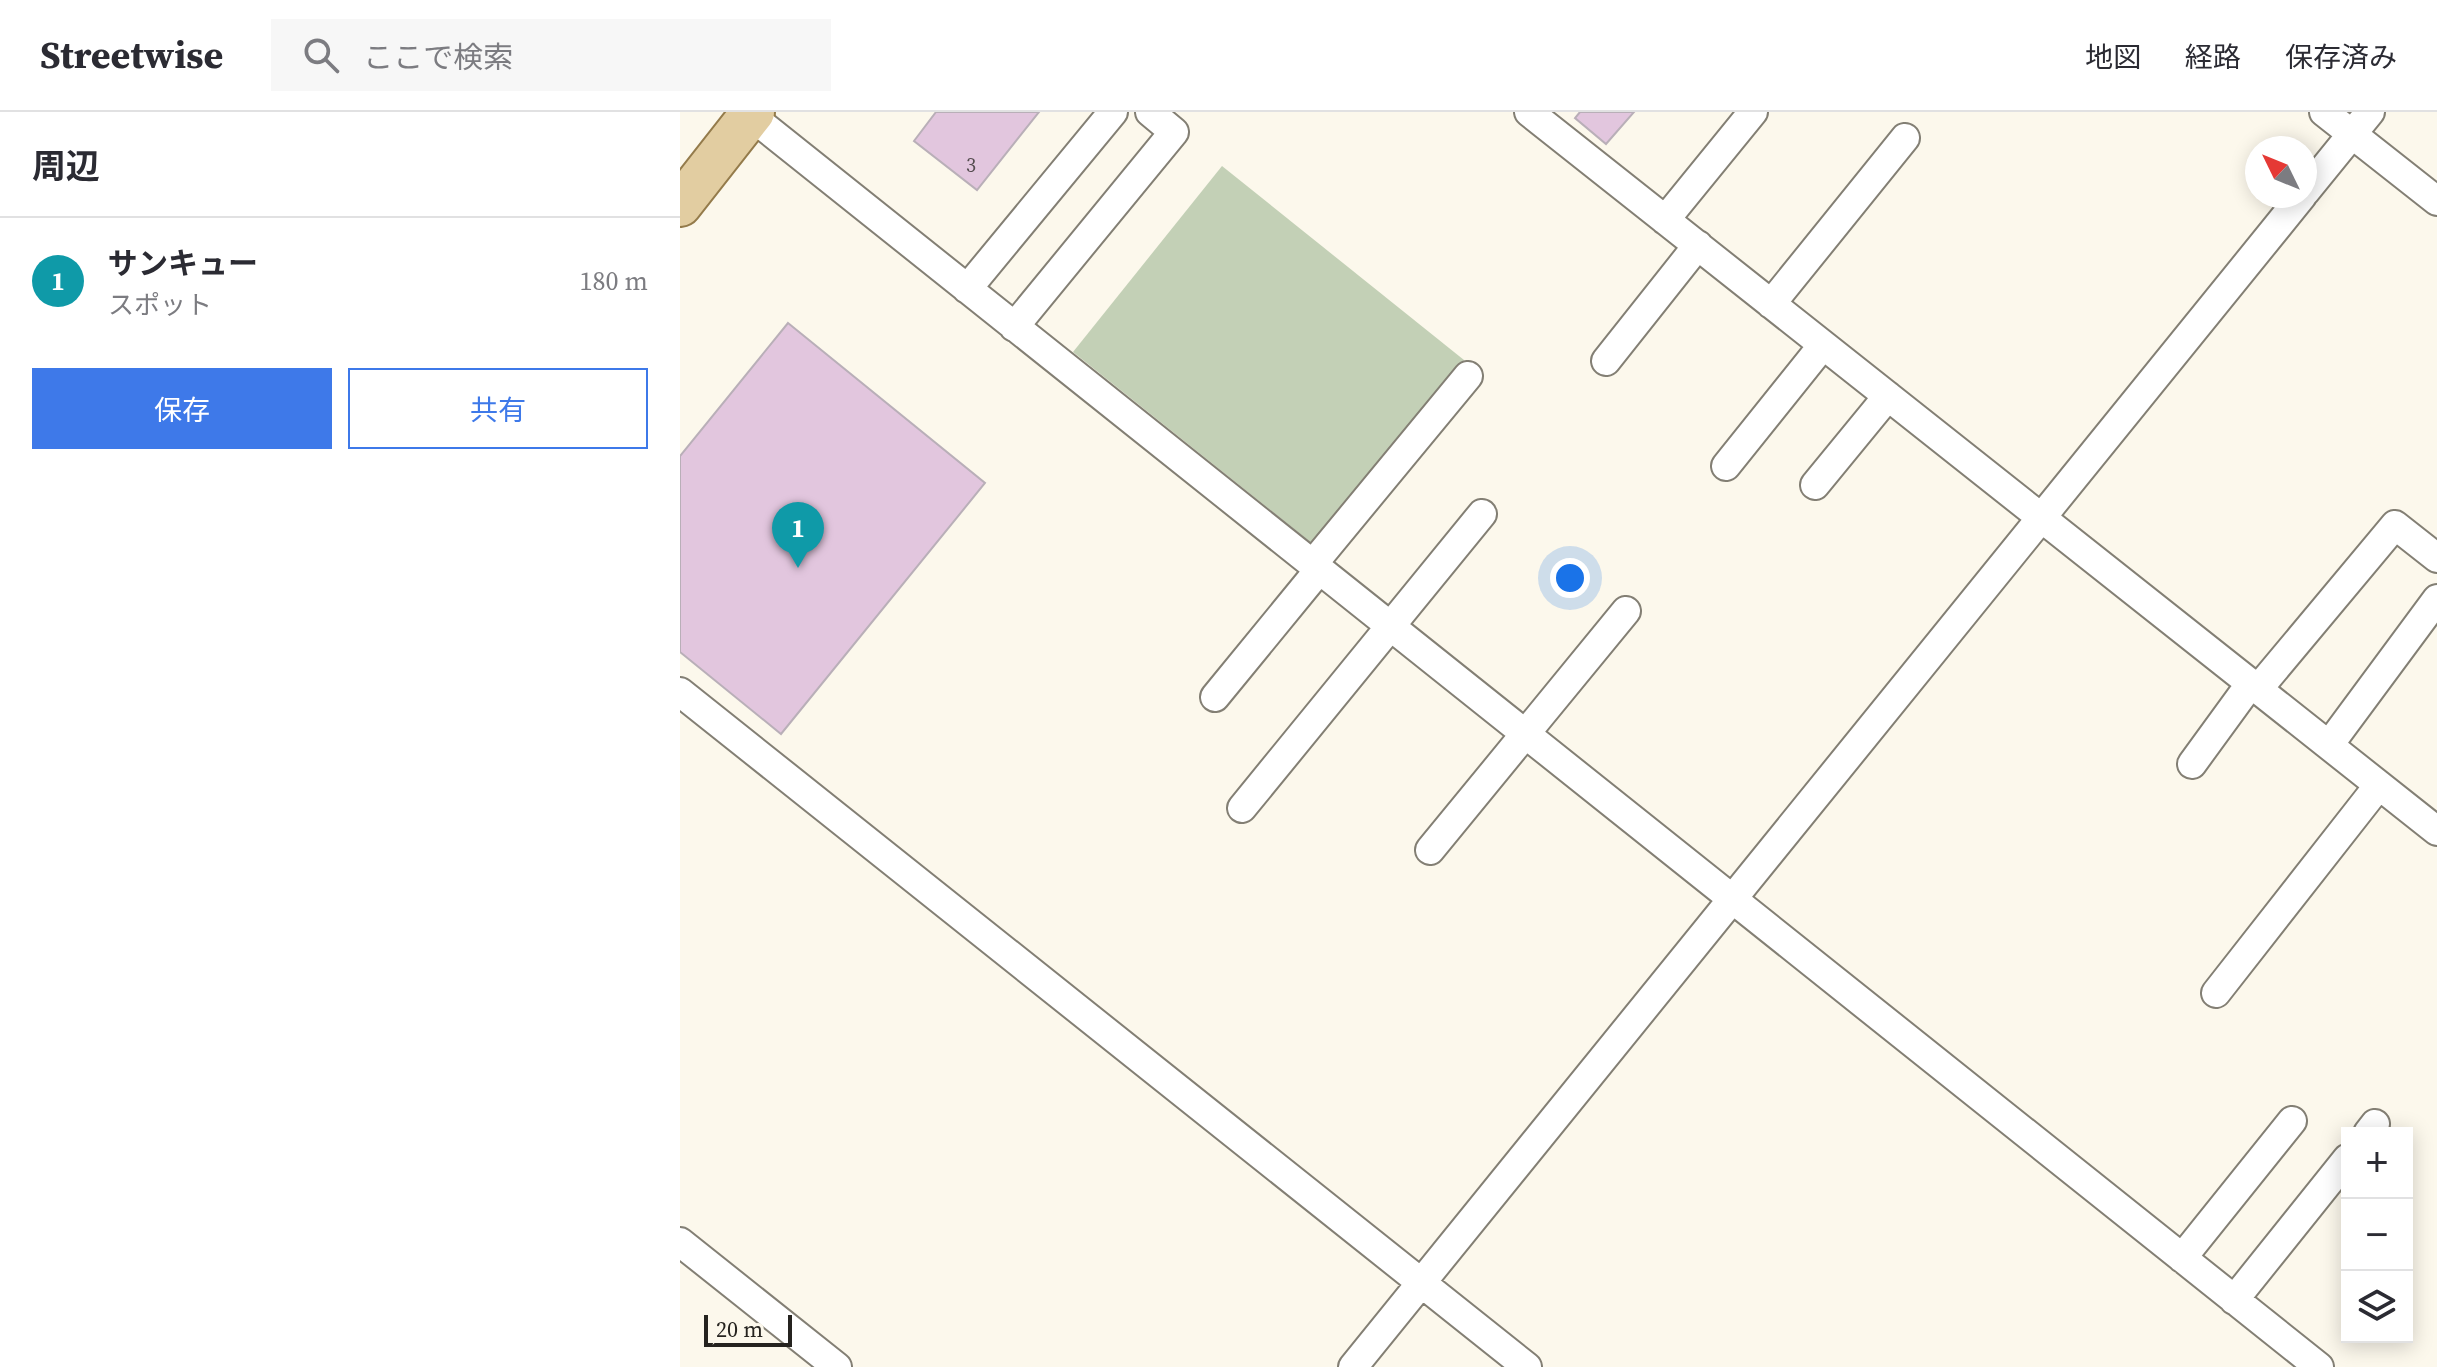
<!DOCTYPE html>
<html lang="ja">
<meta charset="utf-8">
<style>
:root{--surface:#fff;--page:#f7f7f7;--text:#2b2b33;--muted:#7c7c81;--line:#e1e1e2;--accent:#3e79e9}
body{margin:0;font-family:"Source Serif 4","Noto Sans JP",serif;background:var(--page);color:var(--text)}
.controls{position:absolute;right:24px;bottom:24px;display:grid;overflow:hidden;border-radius:0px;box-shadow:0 4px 20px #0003}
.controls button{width:72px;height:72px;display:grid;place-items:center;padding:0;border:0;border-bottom:2px solid var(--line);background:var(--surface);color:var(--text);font:40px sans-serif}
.compass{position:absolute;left:1565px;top:24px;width:72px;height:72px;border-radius:50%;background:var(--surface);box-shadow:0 4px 20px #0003;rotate:313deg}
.scale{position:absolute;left:24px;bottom:20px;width:88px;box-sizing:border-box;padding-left:8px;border:4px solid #25231f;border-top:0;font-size:22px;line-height:28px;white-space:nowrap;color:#25231f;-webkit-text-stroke:6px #fcf8ec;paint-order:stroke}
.you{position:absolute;left:890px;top:466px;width:28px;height:28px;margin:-20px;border:6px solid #fff;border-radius:50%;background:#1a73e8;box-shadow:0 0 0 12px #1a73e833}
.badge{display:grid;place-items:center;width:52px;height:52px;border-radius:50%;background:var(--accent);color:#fff;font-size:26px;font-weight:700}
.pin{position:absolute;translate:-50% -66px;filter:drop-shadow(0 2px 4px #0008)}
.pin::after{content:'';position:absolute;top:42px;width:28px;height:24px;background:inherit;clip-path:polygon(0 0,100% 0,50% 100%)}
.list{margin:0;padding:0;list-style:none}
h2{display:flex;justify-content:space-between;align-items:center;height:104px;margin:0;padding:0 32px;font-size:34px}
h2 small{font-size:26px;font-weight:400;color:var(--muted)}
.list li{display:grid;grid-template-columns:52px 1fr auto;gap:24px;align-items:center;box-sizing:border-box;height:128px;padding:0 32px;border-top:2px solid var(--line)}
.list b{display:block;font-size:30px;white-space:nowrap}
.list p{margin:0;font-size:26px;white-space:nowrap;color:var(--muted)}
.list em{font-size:26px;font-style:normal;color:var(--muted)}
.actions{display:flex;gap:16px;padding:24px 32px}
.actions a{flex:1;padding:18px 0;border:2px solid var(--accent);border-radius:0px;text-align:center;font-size:28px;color:var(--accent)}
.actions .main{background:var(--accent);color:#fff}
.icon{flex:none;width:44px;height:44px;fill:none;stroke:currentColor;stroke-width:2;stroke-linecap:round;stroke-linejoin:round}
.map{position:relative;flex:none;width:1757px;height:1255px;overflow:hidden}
header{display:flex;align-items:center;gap:48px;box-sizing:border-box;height:112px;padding:0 40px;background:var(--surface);border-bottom:2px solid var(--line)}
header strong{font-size:38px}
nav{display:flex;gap:44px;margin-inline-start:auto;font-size:28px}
.search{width:560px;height:72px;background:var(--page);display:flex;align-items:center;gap:20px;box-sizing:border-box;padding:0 28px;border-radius:0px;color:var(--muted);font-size:30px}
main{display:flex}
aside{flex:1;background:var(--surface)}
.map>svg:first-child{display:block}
</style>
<header>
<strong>Streetwise</strong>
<div class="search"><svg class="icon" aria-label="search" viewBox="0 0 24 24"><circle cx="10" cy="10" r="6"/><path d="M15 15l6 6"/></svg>ここで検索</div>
<nav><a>地図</a><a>経路</a><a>保存済み</a></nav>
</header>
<main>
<aside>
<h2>周辺<small></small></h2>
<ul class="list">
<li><span class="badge" style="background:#0f9aa8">1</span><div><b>サンキュー</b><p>スポット</p></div><em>180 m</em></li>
</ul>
<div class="actions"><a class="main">保存</a><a>共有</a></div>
</aside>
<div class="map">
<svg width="1757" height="1255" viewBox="0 0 1757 1255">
<rect width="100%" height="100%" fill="#fcf8ec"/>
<path fill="#c3d0b6" d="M542,54L784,248L634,433L393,240Z"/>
<path fill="#e2c6de" stroke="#b9afb8" stroke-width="2" d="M256,0H359L297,78L234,29Z
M900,0H954L926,32L895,6Z
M108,211L305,371L101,622L0,540V344Z"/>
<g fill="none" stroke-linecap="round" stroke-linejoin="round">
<defs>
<path id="street" d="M66,0L1639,1255
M849,0L1757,719
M1644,0L1757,89
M1625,80L1690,0
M985,108L1073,0
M287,177L433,0
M1091,192L1225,26
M334,215L494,20L470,0
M926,249L1018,133
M1046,354L1143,233
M1135,373L1208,284
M632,453L788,264
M1578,577L1715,413L1757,446
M0,580L847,1255
M535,585L639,458
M1649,633L1757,487
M1512,652L1571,571
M562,696L802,402
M750,738L946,499
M1536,881L1699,673
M1688,1021L1695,1012
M0,1130L157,1255
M1502,1146L1612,1009
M1554,1188L1667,1047
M673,1255L1622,84"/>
<path id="primary" d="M0,93L73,0"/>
</defs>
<use href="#street" stroke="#837f74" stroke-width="32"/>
<use href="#primary" stroke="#947b4b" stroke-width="46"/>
<use href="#street" stroke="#fff" stroke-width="28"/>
<use href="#primary" stroke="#e2cda1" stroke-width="42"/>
</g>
<g text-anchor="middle" stroke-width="6" stroke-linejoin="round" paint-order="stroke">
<g font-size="20" fill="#544c4f">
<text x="291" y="60">3</text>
</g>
</g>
</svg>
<div class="controls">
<button>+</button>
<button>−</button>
<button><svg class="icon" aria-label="layers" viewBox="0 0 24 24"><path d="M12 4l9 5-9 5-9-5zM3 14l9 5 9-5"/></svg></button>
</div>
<svg class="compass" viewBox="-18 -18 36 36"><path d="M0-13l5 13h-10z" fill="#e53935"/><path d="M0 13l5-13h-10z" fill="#7c7c81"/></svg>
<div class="scale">20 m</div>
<div class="you"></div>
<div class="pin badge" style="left:118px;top:456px;background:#0f9aa8">1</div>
</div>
</main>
